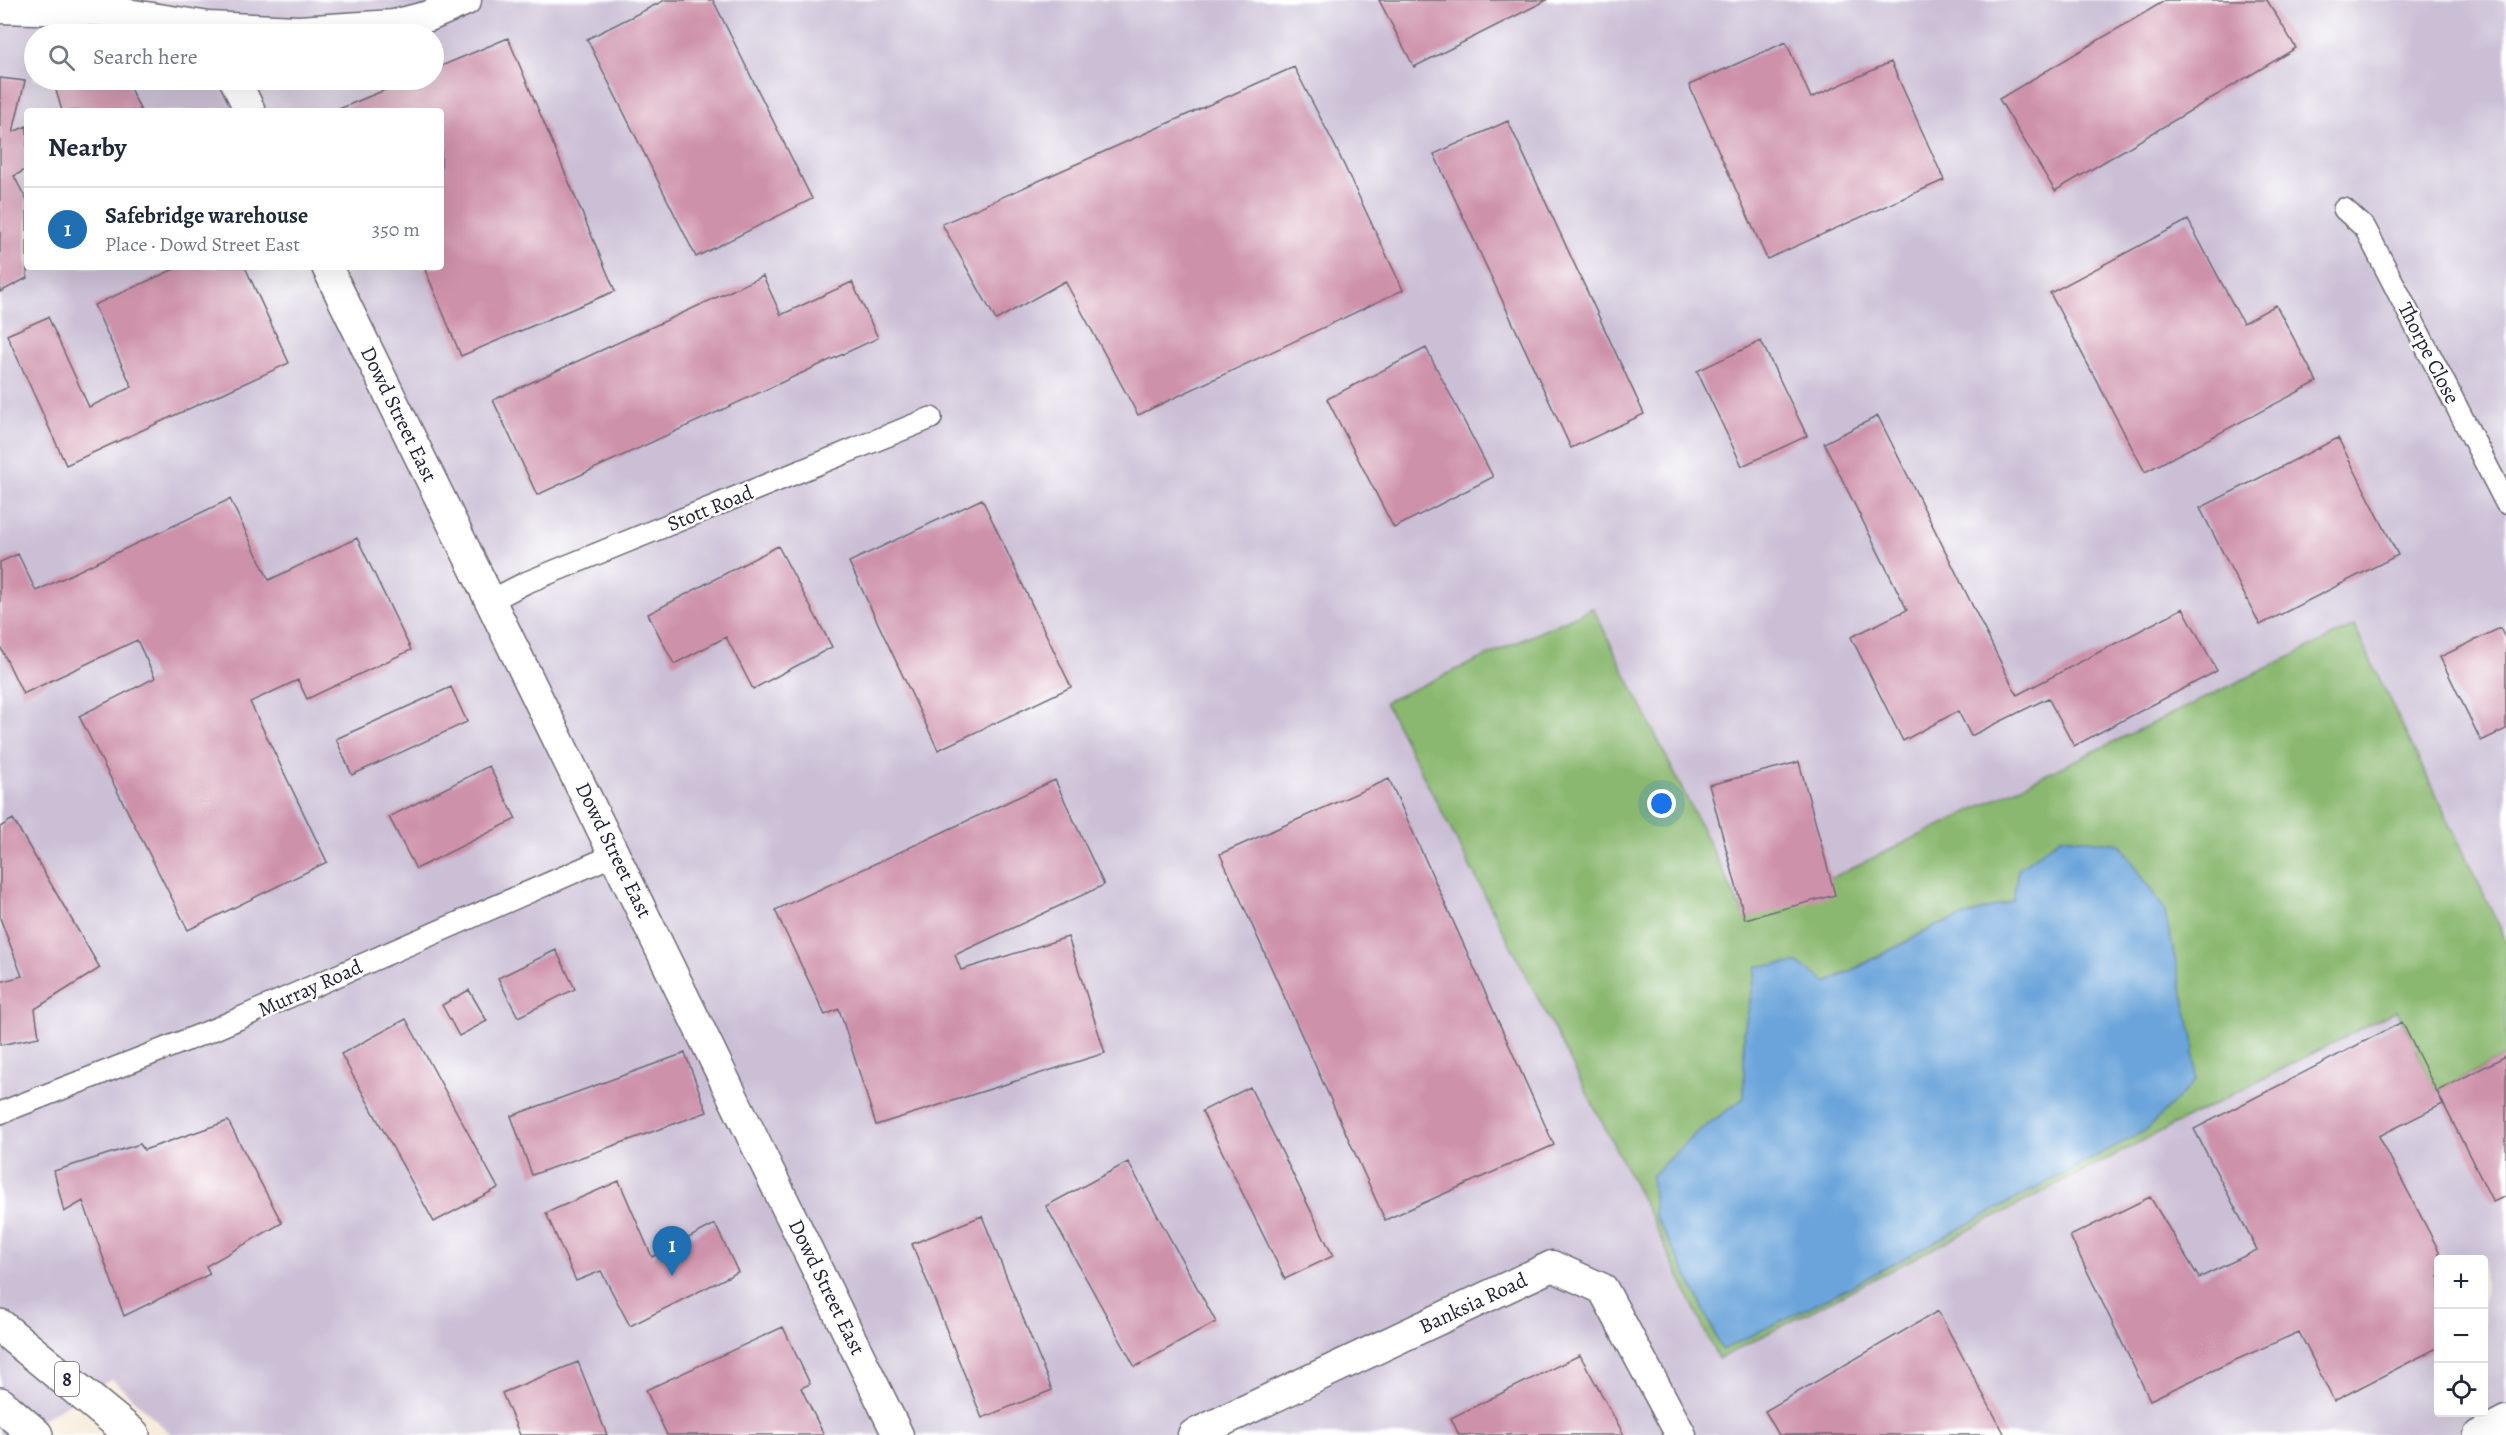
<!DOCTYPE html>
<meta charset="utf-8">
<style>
:root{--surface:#fff;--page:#f2f2f3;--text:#1f2937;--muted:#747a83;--line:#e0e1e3;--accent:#1f6fb2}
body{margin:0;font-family:Alegreya,serif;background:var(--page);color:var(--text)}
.controls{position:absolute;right:18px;bottom:18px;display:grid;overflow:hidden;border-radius:6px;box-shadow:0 6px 24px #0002}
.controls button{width:54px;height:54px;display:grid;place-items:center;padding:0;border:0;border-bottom:2px solid var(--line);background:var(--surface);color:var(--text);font:30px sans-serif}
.you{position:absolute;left:1662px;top:804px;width:21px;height:21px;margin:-15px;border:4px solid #fff;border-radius:50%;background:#1a73e8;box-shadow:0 0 0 9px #1a73e833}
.badge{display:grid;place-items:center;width:39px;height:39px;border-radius:50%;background:var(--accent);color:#fff;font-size:20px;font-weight:700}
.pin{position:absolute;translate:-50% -50px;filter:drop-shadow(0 2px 3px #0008)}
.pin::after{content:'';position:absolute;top:32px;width:21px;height:18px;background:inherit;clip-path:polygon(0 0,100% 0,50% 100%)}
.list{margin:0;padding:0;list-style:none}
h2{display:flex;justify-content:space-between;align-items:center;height:78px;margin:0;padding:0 24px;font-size:26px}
h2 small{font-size:20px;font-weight:400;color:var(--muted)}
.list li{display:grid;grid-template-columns:39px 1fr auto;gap:18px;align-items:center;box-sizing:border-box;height:84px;padding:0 24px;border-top:2px solid var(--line)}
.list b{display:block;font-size:22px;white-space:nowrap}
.list p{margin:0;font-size:20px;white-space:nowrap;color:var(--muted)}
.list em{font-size:20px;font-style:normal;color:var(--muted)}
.icon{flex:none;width:33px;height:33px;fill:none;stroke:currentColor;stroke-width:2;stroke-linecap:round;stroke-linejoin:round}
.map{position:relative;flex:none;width:2506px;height:1435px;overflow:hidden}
.search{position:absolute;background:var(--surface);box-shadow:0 6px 24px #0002;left:24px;top:24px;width:420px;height:66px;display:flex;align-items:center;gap:15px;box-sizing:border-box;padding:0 21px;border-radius:33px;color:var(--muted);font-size:22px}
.panel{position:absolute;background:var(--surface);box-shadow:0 6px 24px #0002;left:24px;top:108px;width:420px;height:162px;border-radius:6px}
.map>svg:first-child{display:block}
</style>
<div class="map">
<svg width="2506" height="1435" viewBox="0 0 2506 1435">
<rect width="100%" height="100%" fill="#fff"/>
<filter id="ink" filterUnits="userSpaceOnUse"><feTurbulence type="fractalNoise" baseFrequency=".0167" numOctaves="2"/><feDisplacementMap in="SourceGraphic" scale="12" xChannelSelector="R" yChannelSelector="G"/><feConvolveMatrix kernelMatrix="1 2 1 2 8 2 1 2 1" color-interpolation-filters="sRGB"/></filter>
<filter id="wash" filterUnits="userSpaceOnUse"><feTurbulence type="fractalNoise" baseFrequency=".008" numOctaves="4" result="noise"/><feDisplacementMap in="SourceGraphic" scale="24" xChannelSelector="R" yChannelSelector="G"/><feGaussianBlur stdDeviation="1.35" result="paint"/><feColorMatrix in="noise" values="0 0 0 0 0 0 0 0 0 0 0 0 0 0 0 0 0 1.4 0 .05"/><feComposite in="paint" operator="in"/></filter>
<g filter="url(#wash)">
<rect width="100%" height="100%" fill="#f8eddd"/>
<path fill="#cbbfd5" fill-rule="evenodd" d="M0,0H2506V1435H172L112,1379L14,1435H0ZM34,34H434V80H34ZM27,111H441V267H27ZM2438,1260H2484V1412H2438Z"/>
<path fill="#8ab870" stroke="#566d56" stroke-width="1.5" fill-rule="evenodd" d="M1593,608L1746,919L2354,626L2506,940V1056L2436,1091L2397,1010L1718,1359L1650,1215L1385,702ZM2013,901L2146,1130L1846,1289L1722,1349L1699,1299L1695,1134L1745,1098L1744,1031L1798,963L1827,983L1938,925Z"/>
<path fill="#6aa4da" stroke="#46638a" stroke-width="1.5" d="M2062,837L2120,844L2164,909L2193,1039L2196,1080L2146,1130L1846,1289L1722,1350L1699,1299L1655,1216L1651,1176L1695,1134L1744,1098V1031L1757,966L1798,963L1828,983L1938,925L2013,901L2018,869Z"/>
<g id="blocks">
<path fill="#ce91aa" d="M665,0H713L812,199L696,257L587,39Z
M1379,0H1547L1414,67Z
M2166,0H2267L2296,48L2055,191L1999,99Z
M508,38L615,291L461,356L424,267H441V111H334L409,80H434V69Z
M1786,42L1811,98L1891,62L1944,180L1767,259L1689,85Z
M1294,67L1335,146L1403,290L1138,415L1065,281L996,320L942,224Z
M0,78L25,81L13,132L27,126V169L14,176L27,201V278L0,292Z
M53,80H126L141,111H62Z
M1508,121L1644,414L1571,448L1434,154Z
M2188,220L2243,323L2276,305L2317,382L2145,472L2050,293Z
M179,267H245L289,363L66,465L7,335L48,317L89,407L132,387L94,305Z
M763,276L781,315L852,282L878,338L537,495L493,400Z
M1761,341L1807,436L1742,466L1697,371Z
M1426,348L1493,477L1394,528L1327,399Z
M1878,416L2017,695L2183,608L2217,671L2074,746L2048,698L1971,736L1958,711L1903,741L1851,637L1907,610L1824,443Z
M2338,438L2398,555L2260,625L2200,508Z
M230,499L269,580L357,538L411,650L307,699L298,680L250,702L327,862L188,930L79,716L155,678L137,640L23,694L0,646V562L18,554L36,591Z
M982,499L1071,687L938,750L849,562Z
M778,546L832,647L753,689L726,637L674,664L648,614Z
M2500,628L2506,640V729L2481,741L2440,657Z
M451,687L467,722L352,775L336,739Z
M1799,762L1835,895L1745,919L1709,785Z
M489,766L516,819L416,869L389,817Z
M1389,779L1554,1145L1385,1220L1220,854Z
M1055,780L1104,885L955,955L961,970L1068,937L1105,1053L876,1125L839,1009L825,1015L775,910Z
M13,819L100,968L35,1009L39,1037L0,1045V982L22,976L0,918V827Z
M556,950L575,989L518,1017L498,978Z
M469,990L487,1021L459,1036L442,1005Z
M406,1019L498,1188L434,1222L341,1054Z
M2402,1022L2443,1104L2379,1136L2439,1251V1347L2334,1401L2299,1332L2231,1362L2150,1400L2070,1236L2150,1197L2199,1278L2257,1250L2194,1129Z
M685,1053L707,1112L532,1175L511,1116Z
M2506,1056V1196L2493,1202L2437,1091Z
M1250,1087L1333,1256L1285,1279L1202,1111Z
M228,1121L282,1223L206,1266L210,1274L124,1316L83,1201L64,1212L54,1171L140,1144L144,1150Z
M1128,1162L1216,1322L1135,1367L1046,1206Z
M619,1181L652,1257L715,1224L738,1272L630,1326L601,1271L576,1281L546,1213Z
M982,1216L1052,1390L982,1418L912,1244Z
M1938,1311L2005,1435H1779L1765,1411Z
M783,1327L810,1384L801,1388L824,1435H667L646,1390Z
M1580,1355L1624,1435H1459L1451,1418Z
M578,1362L607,1435H520L502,1393Z"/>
</g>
</g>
<g filter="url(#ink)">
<use href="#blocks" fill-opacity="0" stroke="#6d6974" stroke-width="1.5"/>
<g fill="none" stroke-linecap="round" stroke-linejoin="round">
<defs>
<path id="street" d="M2344,209L2365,228L2506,503
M490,601L525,583L931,418
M0,1113L215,1029L616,854"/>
<path id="secondary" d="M0,8L108,11L209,27L298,31L394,25L429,16L466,0
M235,80L250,111
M327,267L898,1435
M1193,1435L1552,1266L1603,1289L1681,1435
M2479,1435L2506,1421"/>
<path id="highway" d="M0,1326L133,1435
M0,1404L36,1435"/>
</defs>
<use href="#street" stroke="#6d6974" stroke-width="24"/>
<use href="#secondary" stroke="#6d6974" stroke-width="33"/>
<use href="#highway" stroke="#6d6974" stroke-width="36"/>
<use href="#street" stroke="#fff" stroke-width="21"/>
<use href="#secondary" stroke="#fff" stroke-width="30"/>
<use href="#highway" stroke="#fff" stroke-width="33"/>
</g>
</g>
<g text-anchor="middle" stroke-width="5" stroke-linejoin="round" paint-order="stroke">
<rect fill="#fff" stroke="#646476" stroke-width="1.5" x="55" y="1362" width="24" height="34" rx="4.5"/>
<g font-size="20" font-weight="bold" fill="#22223b">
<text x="67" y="1386">8</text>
</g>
<g font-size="21" fill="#22223b" stroke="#fff">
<text transform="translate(2429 353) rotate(63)" y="7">Thorpe Close</text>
<text transform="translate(399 414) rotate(64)" y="7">Dowd Street East</text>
<text transform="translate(710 508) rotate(-22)" y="7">Stott Road</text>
<text transform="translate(614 850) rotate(64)" y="7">Dowd Street East</text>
<text transform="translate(310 988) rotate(-24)" y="7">Murray Road</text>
<text transform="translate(827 1287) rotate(64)" y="7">Dowd Street East</text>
<text transform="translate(1473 1303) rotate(-25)" y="7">Banksia Road</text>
</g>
</g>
</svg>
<div class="controls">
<button>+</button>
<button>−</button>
<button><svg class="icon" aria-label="locate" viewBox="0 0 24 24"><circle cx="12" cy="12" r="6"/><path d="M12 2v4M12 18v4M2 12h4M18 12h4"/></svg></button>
</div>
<div class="you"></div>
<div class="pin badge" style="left:672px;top:1276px">1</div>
<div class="search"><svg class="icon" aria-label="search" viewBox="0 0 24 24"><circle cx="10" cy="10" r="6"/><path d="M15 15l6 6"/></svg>Search here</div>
<section class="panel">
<h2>Nearby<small></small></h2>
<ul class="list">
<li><span class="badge">1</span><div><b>Safebridge warehouse</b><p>Place · Dowd Street East</p></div><em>350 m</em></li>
</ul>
</section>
</div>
